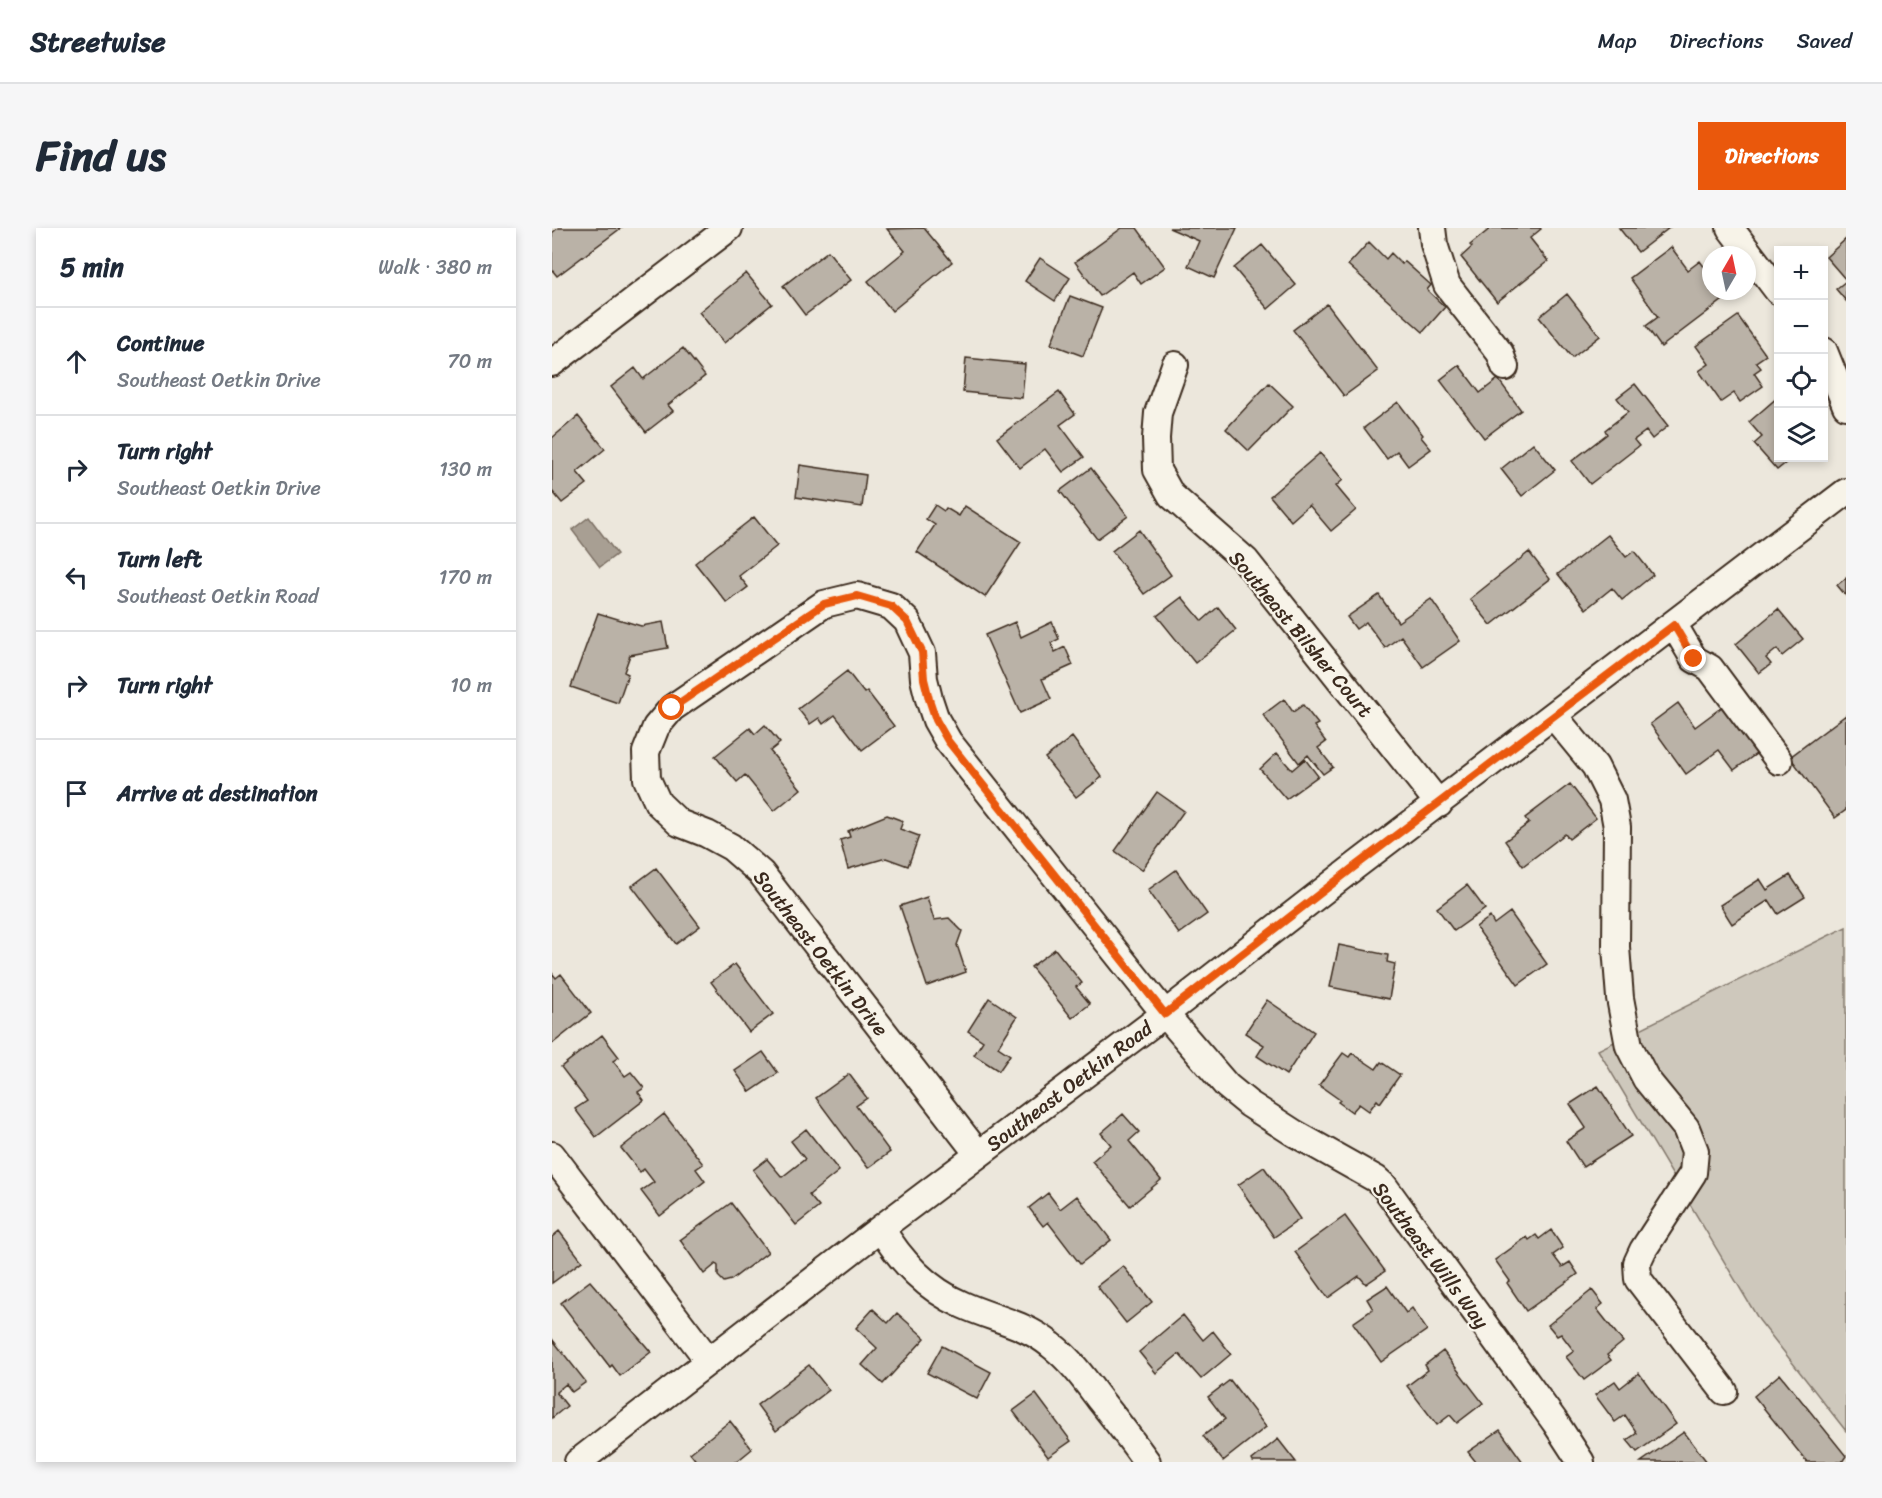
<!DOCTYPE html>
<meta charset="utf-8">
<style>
:root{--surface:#fff;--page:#f6f6f7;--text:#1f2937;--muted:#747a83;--line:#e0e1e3;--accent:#ea580c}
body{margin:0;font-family:Sriracha,sans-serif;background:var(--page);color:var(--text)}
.controls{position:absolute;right:18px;top:18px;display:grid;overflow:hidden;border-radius:0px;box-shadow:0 3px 9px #0003}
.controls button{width:54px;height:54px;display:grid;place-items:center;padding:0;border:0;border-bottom:2px solid var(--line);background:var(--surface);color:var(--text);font:30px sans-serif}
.compass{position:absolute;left:1150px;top:18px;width:54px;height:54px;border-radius:50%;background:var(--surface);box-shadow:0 3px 9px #0003;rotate:9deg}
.stop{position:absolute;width:18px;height:18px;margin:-14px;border:4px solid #ea580c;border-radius:50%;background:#fff}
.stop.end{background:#ea580c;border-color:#fff;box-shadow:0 2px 6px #0008}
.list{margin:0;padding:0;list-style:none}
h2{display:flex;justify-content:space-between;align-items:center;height:78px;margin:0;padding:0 24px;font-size:26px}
h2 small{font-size:20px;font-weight:400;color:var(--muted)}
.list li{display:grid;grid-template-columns:39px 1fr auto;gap:18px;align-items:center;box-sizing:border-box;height:108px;padding:0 24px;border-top:2px solid var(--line)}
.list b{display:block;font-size:22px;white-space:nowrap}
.list p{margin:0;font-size:20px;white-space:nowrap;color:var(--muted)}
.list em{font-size:20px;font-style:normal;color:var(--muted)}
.icon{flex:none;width:33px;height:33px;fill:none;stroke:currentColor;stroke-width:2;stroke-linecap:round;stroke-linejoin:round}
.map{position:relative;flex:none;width:1294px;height:1234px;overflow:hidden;border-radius:0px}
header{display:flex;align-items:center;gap:36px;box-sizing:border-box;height:84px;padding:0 30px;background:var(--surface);border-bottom:2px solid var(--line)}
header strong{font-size:28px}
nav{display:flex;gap:33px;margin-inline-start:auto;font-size:21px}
.intro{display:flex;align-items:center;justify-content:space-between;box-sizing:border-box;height:144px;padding:0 36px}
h1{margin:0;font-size:42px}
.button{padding:15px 27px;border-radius:0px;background:var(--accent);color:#fff;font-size:21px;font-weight:700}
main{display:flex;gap:36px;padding:0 36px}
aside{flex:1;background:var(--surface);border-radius:0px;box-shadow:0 3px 9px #0003}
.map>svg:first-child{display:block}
</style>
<header>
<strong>Streetwise</strong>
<nav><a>Map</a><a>Directions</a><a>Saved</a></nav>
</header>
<div class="intro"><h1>Find us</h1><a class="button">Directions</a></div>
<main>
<aside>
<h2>5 min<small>Walk · 380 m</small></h2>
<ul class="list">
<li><svg class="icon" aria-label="ahead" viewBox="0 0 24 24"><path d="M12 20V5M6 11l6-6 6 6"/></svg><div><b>Continue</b><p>Southeast Oetkin Drive</p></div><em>70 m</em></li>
<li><svg class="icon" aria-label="right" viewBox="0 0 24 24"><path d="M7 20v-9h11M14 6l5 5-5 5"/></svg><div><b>Turn right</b><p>Southeast Oetkin Drive</p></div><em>130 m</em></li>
<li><svg class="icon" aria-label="left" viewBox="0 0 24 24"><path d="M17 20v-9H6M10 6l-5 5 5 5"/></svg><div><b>Turn left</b><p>Southeast Oetkin Road</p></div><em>170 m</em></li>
<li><svg class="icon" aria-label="right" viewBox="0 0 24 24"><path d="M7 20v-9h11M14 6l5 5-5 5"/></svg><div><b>Turn right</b></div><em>10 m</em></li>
<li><svg class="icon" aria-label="arrive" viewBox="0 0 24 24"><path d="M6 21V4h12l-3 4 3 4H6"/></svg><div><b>Arrive at destination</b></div></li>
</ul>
</aside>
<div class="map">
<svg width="1294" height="1234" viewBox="0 0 1294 1234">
<rect width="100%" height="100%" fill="#ece7dc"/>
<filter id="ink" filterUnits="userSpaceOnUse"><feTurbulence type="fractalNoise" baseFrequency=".0167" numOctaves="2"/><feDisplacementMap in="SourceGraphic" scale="12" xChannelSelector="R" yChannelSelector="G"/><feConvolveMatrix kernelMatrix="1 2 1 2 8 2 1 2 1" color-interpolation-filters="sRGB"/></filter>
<g filter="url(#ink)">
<path fill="#cec8bc" stroke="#84796d" stroke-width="1.5" d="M1294,699V1203L1207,1092L1046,822Z"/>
<path fill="#a89f93" stroke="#7c7064" stroke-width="1.5" d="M37,289L65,326L48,339L20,302Z"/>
<path fill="#bab2a7" stroke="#3b2a1e" stroke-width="1.5" d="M6,0H69L5,48L0,42V5Z
M372,0L400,34L340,83L316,53L353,23L335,1Z
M570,0H585L613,39L589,56L581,44L548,68L523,34Z
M617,0H685L662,50L636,38L647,13Z
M939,0H988L989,1L978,10L996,33L945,74L909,29L920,19L918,17Z
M1067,0H1117L1086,24Z
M1294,11V52L1274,29Z
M817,14L834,31L839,25L850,36L852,33L879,57L875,62L893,79L871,104L796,37Z
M710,17L744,57L716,81L682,40Z
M1119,19L1136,42L1148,33L1159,48V63H1171L1175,69L1109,119L1094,98L1106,89L1078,50Z
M276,23L299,52L253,87L231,58Z
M488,30L518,50L503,73L473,53Z
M194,45L220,76L172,115L147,84Z
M1294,53V73L1284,61Z
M1015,66L1048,108L1020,130L987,89Z
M518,68L550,80L531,128L499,116Z
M775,76L826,143L792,168L741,102Z
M1186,88L1214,127L1204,134L1209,140L1202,145L1211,158L1188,174L1182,165L1169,174L1147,143L1157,136L1144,118Z
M131,120L153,148L116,177L121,183L94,204L59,159L83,140L91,151Z
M414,130L473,136L470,170L411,164Z
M907,137L928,165L946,151L969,182L932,210L888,152Z
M717,155L741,178L697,223L674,201Z
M1083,156L1116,198L1100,211L1094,203L1082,212L1087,218L1038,256L1020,233L1055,206L1053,202L1076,184L1065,170Z
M507,164L523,186L508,197L532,229L511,244L493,221L468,240L445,210Z
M1226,169V230H1240L1225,242L1202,216L1210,209L1197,194Z
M846,174L871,207L869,209L879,221L856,238L845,223L835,231L812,200Z
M26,188L53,221L25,244L35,256L10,275L0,263V210Z
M981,215L1003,242L970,268L949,241Z
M768,225L791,252L784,258L804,282L779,303L757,277L739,293L718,268Z
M248,237L314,247L310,279L244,269Z
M539,240L576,288L545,311L508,263Z
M383,277L392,283L394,280L407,288L413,278L469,314L433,369L365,324L383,297L374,291Z
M202,289L225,318L187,348L196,359L175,375L143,335Z
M587,302L619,347L592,366L560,323Z
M1056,307L1074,329L1082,323L1101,347L1070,372L1060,360L1034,381L1006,346Z
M977,324L998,351L939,397L918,371Z
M1294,350V368L1285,357Z
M827,367L846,394L879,371L908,413L871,439L849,408L833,420L814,394L804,401L795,389Z
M630,369L650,393L666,379L684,402L643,435L605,388Z
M1226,381L1251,411L1230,428L1225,421L1214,430L1219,436L1207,445L1184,416Z
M46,385L89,398L111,394L116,420L78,427L72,444L76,446L66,475L19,459Z
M463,394L469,409L500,394L507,411L499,415L503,424L513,419L521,437L490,451L499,471L468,485L433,407Z
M295,443L312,465L315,463L342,498L310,522L283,487L271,496L267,490L258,496L246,481Z
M732,471L741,484L751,477L766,496L762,498L774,514L766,520L781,539L771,546L756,527L747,535L711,487Z
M1126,475L1143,499L1174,476L1208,523L1182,542L1167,522L1134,546L1098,496Z
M1294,487V582L1283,590L1238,529Z
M213,497L228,515L218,523L249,561L222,583L193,547L185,554L163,528L198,500L203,506Z
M520,509L550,549L524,569L493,530Z
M725,525L740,542L753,531L766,548L734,571L708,541Z
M1018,556L1044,590L1017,611L1013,606L971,638L953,613L977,595L973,590Z
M605,564L632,583L590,642L563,623Z
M335,587L351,593L348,601L367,608L356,638L334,630L296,641L288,612L298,609L296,603Z
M104,640L148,698L124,716L80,658Z
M624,642L655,686L627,706L596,662Z
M1238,647L1253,669L1226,686L1217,672L1180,696L1168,677L1208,651L1215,662Z
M915,657L933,681L902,703L885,680Z
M375,669L382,692L397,690L410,703L405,717L414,744L375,758L348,678Z
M958,684L995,736L966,757L924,699L938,689L942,696Z
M787,717L836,727L835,734L843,736L837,771L778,759Z
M503,721L530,755L524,759L538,776L520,790L479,739Z
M183,736L221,786L197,804L159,754Z
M0,745L4,750L9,746L39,785L0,816Z
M437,770L465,789L446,819L458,827L447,843L422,827L431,813L416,803Z
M715,772L762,804L734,847L705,828L712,817L693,805Z
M50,807L67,829L61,833L73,848L79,844L92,860L86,864L92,872L44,909L23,881L35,873L9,839Z
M211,824L226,845L198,864L183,843Z
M791,825L797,829L800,825L824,841L829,834L848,847L828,875L825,872L817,883L807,876L800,884L786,874L788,872L767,857Z
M297,846L315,870L304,878L338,924L316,940L264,870Z
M1046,858L1079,908L1031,939L1014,913L1034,900L1018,876Z
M112,886L151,936L144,941L153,953L108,988L89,963L102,954L92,941L88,944L69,920Z
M571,886L587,904L577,913L609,952L578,978L540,933L559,917L549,905Z
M254,901L287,943L257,967L267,979L244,997L201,942L215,931L230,949L253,931L239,913Z
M712,939L748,991L722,1009L686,957Z
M496,965L508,981L525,968L559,1012L528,1036L496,994L491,998L477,980Z
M179,975L216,1024L179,1052L172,1054L166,1048V1038L164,1036L152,1046L128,1012Z
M793,988L833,1043L814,1056L807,1048L776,1070L743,1024Z
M999,1002L1011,1020L1001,1027L1010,1039L1018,1034L1026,1046L974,1083L955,1055L958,1053L943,1032L975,1009L977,1012L984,1007L987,1011Z
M7,1003L30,1033L0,1055V1009Z
M571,1038L600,1074L574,1095L545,1058Z
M38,1053L99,1124L68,1148L60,1137L58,1139L9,1075Z
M835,1058L854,1085L860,1080L875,1102L829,1134L801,1095L821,1081L815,1071Z
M1040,1062L1051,1076L1045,1081L1071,1114L1055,1127L1059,1132L1032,1152L1014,1129L1022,1123L1009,1106L1005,1108L996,1097Z
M321,1081L336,1095L345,1085L373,1110L331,1156L310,1137L325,1120L304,1100Z
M631,1087L651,1112L661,1103L679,1126L649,1151L627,1126L604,1145L587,1124Z
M0,1111L34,1154L20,1164L14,1156L4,1164L15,1178L0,1190Z
M390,1118L439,1144L425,1171L375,1145Z
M891,1123L931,1175L905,1195L898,1187L885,1197L855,1158L876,1142L873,1137Z
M257,1137L277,1162L224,1203L205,1177Z
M1087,1145L1124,1196L1085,1224L1075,1212L1085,1205L1073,1187L1063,1194L1043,1167L1063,1153L1068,1160Z
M1228,1146L1294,1228L1290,1234H1255L1202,1168Z
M678,1152L714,1199L671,1233L651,1208L673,1191L656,1169Z
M484,1166L519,1213L496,1229L461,1183Z
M178,1193L200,1221L184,1234H145L138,1225Z
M948,1202L971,1234H924L916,1224Z
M1132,1204L1155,1234H1089Z
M726,1211L744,1234H701L700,1232Z"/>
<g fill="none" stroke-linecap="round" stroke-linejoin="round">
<defs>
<path id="minor" d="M880,0L882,16L895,57L948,125L953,139
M1178,0L1226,63
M1272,123L1294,178
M0,135L177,0
M623,137L606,185L604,210L605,242L619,267L694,333L887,576
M1122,397L1142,431L1158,440L1227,533
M1002,488L1043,538L1060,572L1065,599L1064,719L1068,770L1077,818L1094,851L1134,900L1143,923L1141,945L1091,1022L1085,1035L1086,1051L1172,1163
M426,926L209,645L179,619L155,606L127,595L106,575L95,551L94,524L104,499L120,480L272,376L305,368L339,378L355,393L370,425L372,451L377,471L384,492L396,513L613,786L675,858L697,876L742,905L824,951L832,958L1003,1194L1029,1234
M0,927L157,1133
M329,1000C348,1033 376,1062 411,1077C442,1091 472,1095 499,1117C519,1132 533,1152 548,1172C564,1192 580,1213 595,1234
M26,1234L329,1000L613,786L802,639L1294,264"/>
</defs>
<use href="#minor" stroke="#3b2a1e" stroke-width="30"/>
<use href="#minor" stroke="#f7f3e8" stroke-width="26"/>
</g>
</g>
<g fill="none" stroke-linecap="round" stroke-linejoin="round" filter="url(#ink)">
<path stroke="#ea580c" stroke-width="8" d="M120,480L272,376L305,368L339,378L355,393L370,424L372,451L377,471L384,492L396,513L613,786L802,639L1122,397L1142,431"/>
</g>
<g text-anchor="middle" stroke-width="4.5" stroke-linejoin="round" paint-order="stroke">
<g font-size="20" fill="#3b2a1e" stroke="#f7f3e8">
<text transform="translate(749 406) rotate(50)" y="7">Southeast Bilsher Court</text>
<text transform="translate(269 725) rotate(52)" y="7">Southeast Oetkin Drive</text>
<text transform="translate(517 858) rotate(-37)" y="7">Southeast Oetkin Road</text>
<text transform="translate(879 1027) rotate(53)" y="7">Southeast Wills Way</text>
</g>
</g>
</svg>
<div class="controls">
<button>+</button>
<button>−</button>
<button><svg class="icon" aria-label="locate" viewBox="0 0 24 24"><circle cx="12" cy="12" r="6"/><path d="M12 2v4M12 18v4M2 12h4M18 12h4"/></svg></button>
<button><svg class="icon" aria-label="layers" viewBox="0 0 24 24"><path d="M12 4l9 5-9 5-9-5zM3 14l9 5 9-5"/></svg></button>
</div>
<svg class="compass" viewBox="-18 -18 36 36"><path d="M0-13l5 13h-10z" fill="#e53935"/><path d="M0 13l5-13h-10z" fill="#747a83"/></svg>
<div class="stop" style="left:120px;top:480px"></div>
<div class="stop end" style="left:1142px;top:431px"></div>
</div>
</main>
